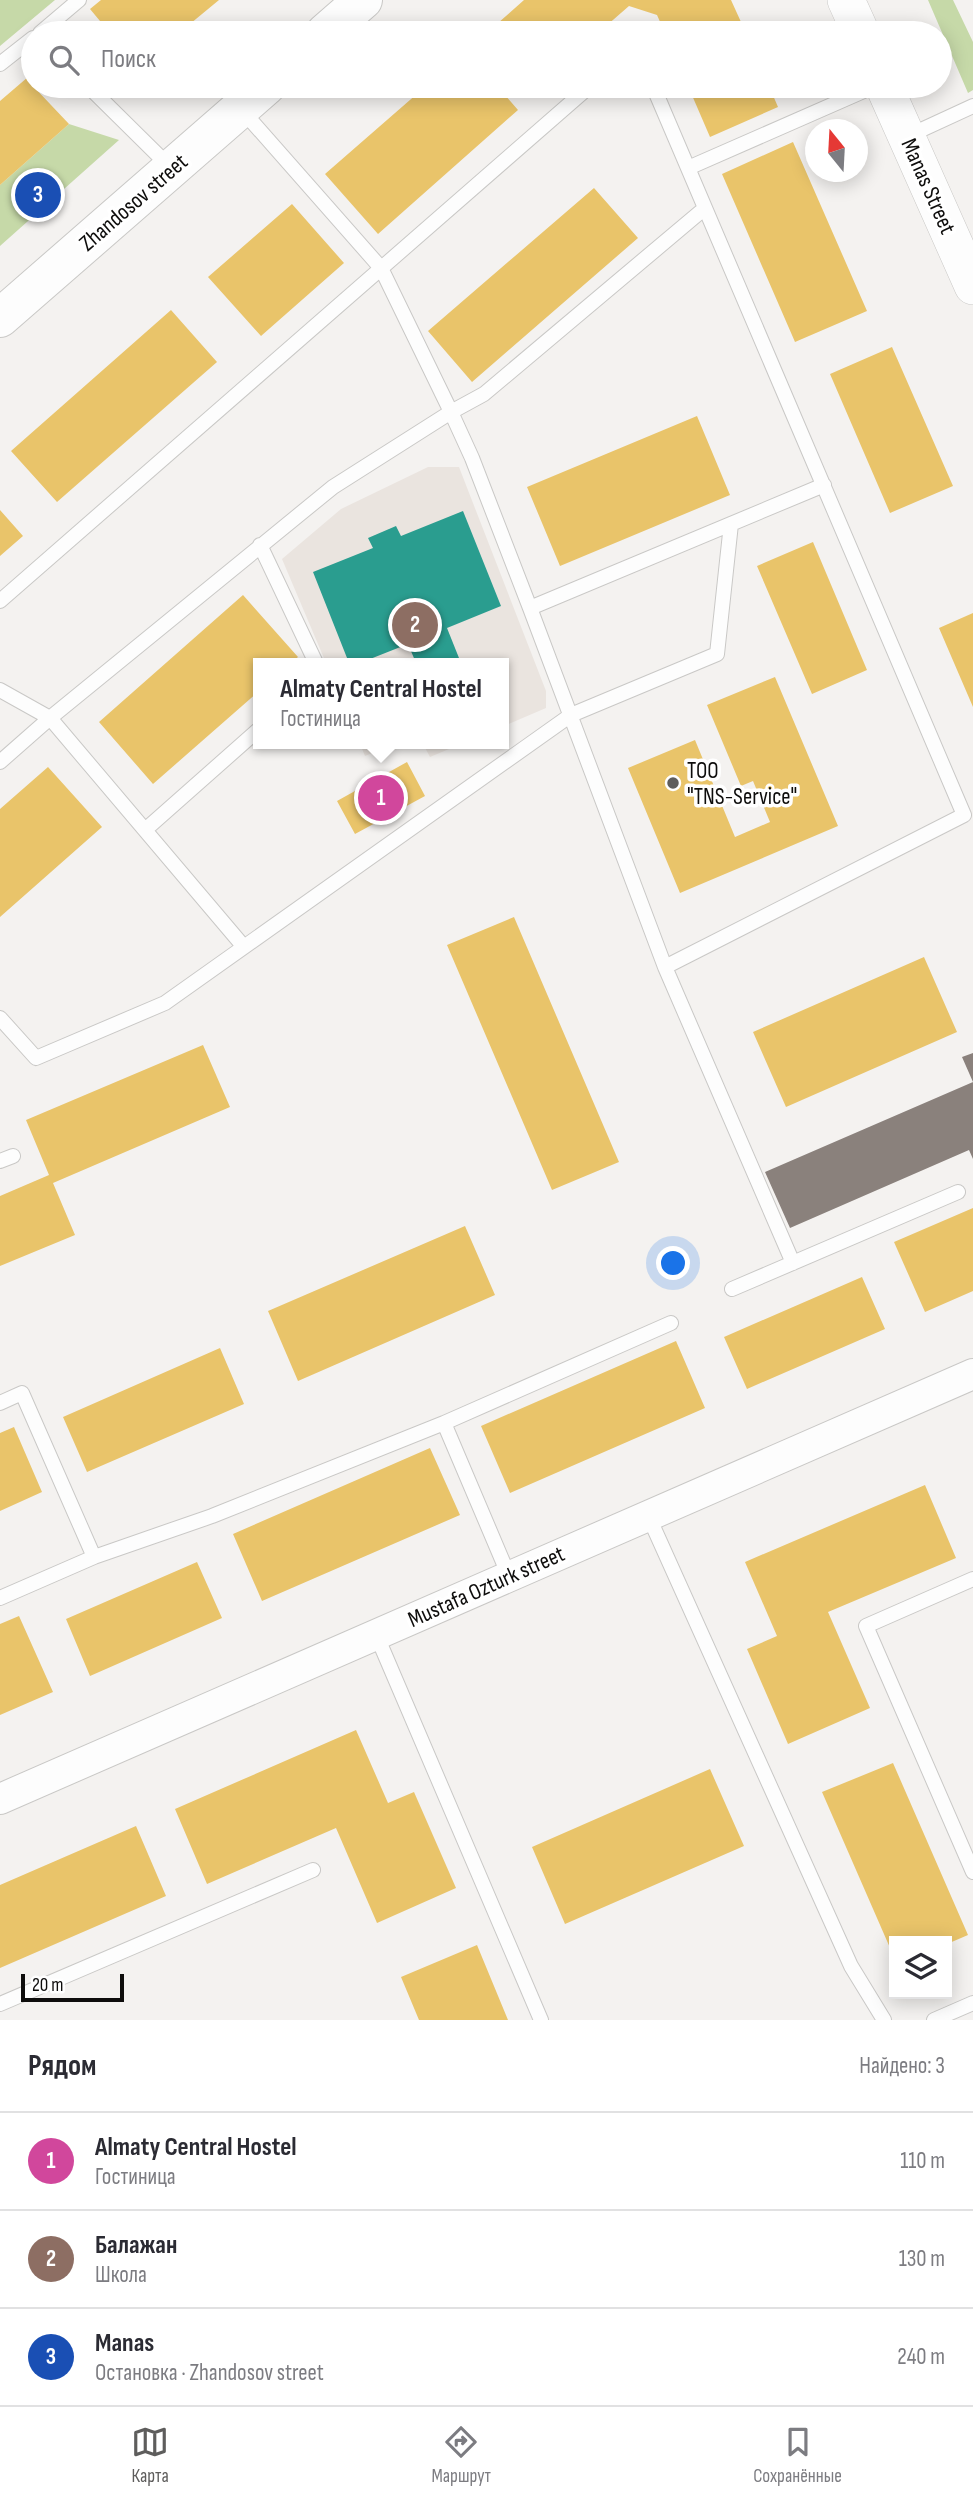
<!DOCTYPE html>
<html lang="ru">
<meta charset="utf-8">
<style>
:root{--surface:#fff;--page:#f2f2f3;--text:#2b2b33;--muted:#7c7c81;--line:#e1e1e2;--accent:#5e5d5c}
body{margin:0;font-family:"Sofia Sans Condensed",sans-serif;background:var(--page);color:var(--text)}
.controls{position:absolute;right:21px;bottom:21px;display:grid;overflow:hidden;border-radius:0px;box-shadow:0 4px 18px #0003}
.controls button{width:63px;height:63px;display:grid;place-items:center;padding:0;border:0;border-bottom:2px solid var(--line);background:var(--surface);color:var(--text);font:35px sans-serif}
.compass{position:absolute;left:805px;top:119px;width:63px;height:63px;border-radius:50%;background:var(--surface);box-shadow:0 4px 18px #0003;rotate:342deg}
.scale{position:absolute;left:21px;bottom:18px;width:103px;box-sizing:border-box;padding-left:7px;border:4px solid #0e0d0c;border-top:0;font-size:19px;line-height:24px;white-space:nowrap;color:#0e0d0c;-webkit-text-stroke:5px #fff;paint-order:stroke}
.you{position:absolute;left:674px;top:1264px;width:24px;height:24px;margin:-18px;border:5px solid #fff;border-radius:50%;background:#1a73e8;box-shadow:0 0 0 10px #1a73e833}
.badge{display:grid;place-items:center;width:46px;height:46px;border-radius:50%;background:var(--accent);color:#fff;font-size:23px;font-weight:700}
.pin{position:absolute;translate:-50% -50%;border:4px solid #fff;box-shadow:0 2px 7px #0006}
.popup{position:absolute;left:253px;top:658px;width:256px;height:91px;box-sizing:border-box;display:grid;place-content:center;border-radius:0px;background:var(--surface);filter:drop-shadow(0 2px 5px #0005);font-size:23px;white-space:nowrap;color:var(--muted)}
.popup b{font-size:26px;color:var(--text)}
.popup::after{content:'';position:absolute;left:50%;top:100%;margin-left:-14px;border:14px solid transparent;border-top-color:var(--surface)}
.list{margin:0;padding:0;list-style:none}
h2{display:flex;justify-content:space-between;align-items:center;height:91px;margin:0;padding:0 28px;font-size:30px}
h2 small{font-size:23px;font-weight:400;color:var(--muted)}
.list li{display:grid;grid-template-columns:46px 1fr auto;gap:21px;align-items:center;box-sizing:border-box;height:98px;padding:0 28px;border-top:2px solid var(--line)}
.list b{display:block;font-size:26px;white-space:nowrap}
.list p{margin:0;font-size:23px;white-space:nowrap;color:var(--muted)}
.list em{font-size:23px;font-style:normal;color:var(--muted)}
.icon{flex:none;width:38px;height:38px;fill:none;stroke:currentColor;stroke-width:2;stroke-linecap:round;stroke-linejoin:round}
.map{position:relative;flex:none;width:973px;height:2020px;overflow:hidden}
.search{position:absolute;background:var(--surface);box-shadow:0 4px 18px #0003;left:21px;right:21px;top:21px;height:77px;display:flex;align-items:center;gap:18px;box-sizing:border-box;padding:0 24px;border-radius:38px;color:var(--muted);font-size:26px}
.sheet{height:385px;background:var(--surface)}
nav{display:flex;justify-content:space-around;align-items:center;box-sizing:border-box;height:98px;border-top:2px solid var(--line);background:var(--surface);font-size:19px;color:var(--muted)}
nav a{display:grid;justify-items:center;gap:4px}
nav .on{color:var(--accent)}
.map>svg:first-child{display:block}
</style>
<div class="map">
<svg width="973" height="2020" viewBox="0 0 973 2020">
<rect width="100%" height="100%" fill="#f4f2f0"/>
<path fill="#eae4df" d="M428,467H459L546,691V708L504,726V663H326L282,559L341,509Z
M360,744H394L365,756Z
M423,744H461L430,757Z"/>
<path fill="#c6d9a8" d="M0,0H55L0,46Z
M928,0H953L973,42V90L968,93Z
M69,124L119,140L0,246V185Z"/>
<path fill="#e9c46a" d="M101,0H219L179,33H110L90,9Z
M524,0H731L746,33H665L657,15L629,6L598,33H507L498,23Z
M28,77L33,86L69,124L0,185V101Z
M426,86H497L518,110L378,234L325,174Z
M688,86H769L778,107L710,137Z
M793,142L867,311L795,342L722,174Z
M594,188L638,238L472,382L428,331Z
M292,204L344,263L261,336L208,277Z
M171,310L217,362L57,502L11,451Z
M892,347L953,486L890,513L830,374Z
M697,416L730,495L560,566L527,487Z
M0,510L23,536L0,556Z
M813,542L867,670L812,694L757,566Z
M243,595L298,657L291,663H258V692L153,784L99,722Z
M973,613V707L939,628Z
M775,677L838,826L680,893L628,768L695,740L735,837L770,822L753,781L741,786L707,705Z
M407,762L425,796L355,834L337,801Z
M48,767L102,827L0,917V809Z
M514,917L619,1162L552,1190L447,945Z
M924,957L957,1032L786,1107L753,1032Z
M203,1045L230,1107L53,1183L75,1235L0,1266V1196L49,1175L26,1120Z
M973,1208V1291L925,1312L894,1242Z
M465,1226L495,1295L298,1381L268,1311Z
M862,1277L885,1329L747,1389L724,1337Z
M676,1341L705,1408L510,1493L481,1426Z
M220,1348L244,1404L87,1472L63,1417Z
M14,1427L42,1492L0,1511V1433Z
M430,1448L460,1515L262,1601L233,1534Z
M925,1485L956,1558L828,1612L870,1708L788,1744L747,1649L777,1636L745,1562Z
M197,1562L222,1618L90,1676L66,1619Z
M19,1616L53,1692L0,1715V1624Z
M356,1730L388,1803L414,1792L456,1888L377,1923L336,1828L207,1884L175,1809Z
M893,1763L968,1935L947,1944V1941H894V1957L822,1792Z
M710,1769L744,1846L565,1924L532,1847Z
M136,1826L166,1896L0,1968V1885Z
M477,1945L508,2020H419L401,1977Z"/>
<path fill="#2a9d8f" d="M463,511L501,606L447,628L461,663H416L408,644L360,663H349L313,572L373,548L368,538L396,526L401,536Z"/>
<path fill="#8a817c" d="M973,1053V1159L969,1150L790,1228L765,1172L973,1082L962,1057Z"/>
<g fill="none" stroke-linecap="round" stroke-linejoin="round">
<defs>
<path id="service" d="M40,33L79,0
M0,64L33,38
M88,86L170,167
M653,86L964,815L665,967
M241,109L381,268L451,412L472,458L530,608L665,967L793,1263
M908,136L973,106
M688,168L875,86
M260,545L316,663
M0,601L590,86
M530,608L824,485
M0,690L50,718L244,947
M0,762L50,718L333,487L451,412L484,394L705,208
M145,830L258,730
M0,1018L36,1058L165,1003L571,715L717,654L731,524
M0,1161L13,1156
M732,1289L958,1192
M0,1403L22,1393L94,1557
M444,1423L509,1576
M648,1515L851,1966L884,2020
M973,1579L866,1626L973,1872
M0,1598L94,1557L212,1516L444,1423L671,1323
M376,1634L541,2020
M0,2004L313,1870
M934,2020L973,2003"/>
<path id="minor" d="M0,1799L973,1374"/>
<path id="tertiary" d="M846,0L861,33
M884,86L973,286"/>
<path id="secondary" d="M325,33L363,0
M0,318L266,86"/>
</defs>
<use href="#service" stroke="#c9c8c6" stroke-width="16"/>
<use href="#minor" stroke="#c9c8c6" stroke-width="32"/>
<use href="#tertiary" stroke="#c9c8c6" stroke-width="38"/>
<use href="#secondary" stroke="#c9c8c6" stroke-width="40"/>
<use href="#service" stroke="#fdfdfd" stroke-width="14"/>
<use href="#minor" stroke="#fdfdfd" stroke-width="30"/>
<use href="#tertiary" stroke="#fdfdfd" stroke-width="37"/>
<use href="#secondary" stroke="#fdfdfd" stroke-width="38"/>
</g>
<circle fill="#5e5d5c" stroke="#fff" stroke-width="2.5" cx="673" cy="783" r="7"/>
<g text-anchor="middle" stroke-width="7" stroke-linejoin="round" paint-order="stroke">
<g font-size="23" fill="#0e0d0c" stroke="#fff">
<text transform="translate(929 186) rotate(66)" y="8">Manas Street</text>
<text transform="translate(133 202) rotate(-41)" y="8">Zhandosov street</text>
<text transform="translate(486 1586) rotate(-24)" y="8">Mustafa Ozturk street</text>
</g>
<g font-size="23" fill="#0e0d0c" stroke="#fff" text-anchor="start">
<text x="687" y="778">ТОО<tspan x="687" dy="26">"TNS-Service"</tspan></text>
</g>
</g>
</svg>
<div class="controls">
<button><svg class="icon" aria-label="layers" viewBox="0 0 24 24"><path d="M12 4l9 5-9 5-9-5zM3 14l9 5 9-5"/></svg></button>
</div>
<svg class="compass" viewBox="-18 -18 36 36"><path d="M0-13l5 13h-10z" fill="#e53935"/><path d="M0 13l5-13h-10z" fill="#7c7c81"/></svg>
<div class="scale">20 m</div>
<div class="you"></div>
<div class="pin badge" style="left:381px;top:798px;background:#d1479c">1</div>
<div class="popup"><b>Almaty Central Hostel</b>Гостиница</div>
<div class="pin badge" style="left:415px;top:625px;background:#8d6e63">2</div>
<div class="pin badge" style="left:38px;top:195px;background:#1a4fb4">3</div>
<div class="search"><svg class="icon" aria-label="search" viewBox="0 0 24 24"><circle cx="10" cy="10" r="6"/><path d="M15 15l6 6"/></svg>Поиск</div>
</div>
<section class="sheet">
<h2>Рядом<small>Найдено: 3</small></h2>
<ul class="list">
<li><span class="badge" style="background:#d1479c">1</span><div><b>Almaty Central Hostel</b><p>Гостиница</p></div><em>110 m</em></li>
<li><span class="badge" style="background:#8d6e63">2</span><div><b>Балажан</b><p>Школа</p></div><em>130 m</em></li>
<li><span class="badge" style="background:#1a4fb4">3</span><div><b>Manas</b><p>Остановка · Zhandosov street</p></div><em>240 m</em></li>
</ul>
</section>
<nav>
<a class="on"><svg class="icon" aria-label="map" viewBox="0 0 24 24"><path d="M3 6l6-2 6 2 6-2v14l-6 2-6-2-6 2zM9 4v14M15 6v14"/></svg>Карта</a>
<a><svg class="icon" aria-label="directions" viewBox="0 0 24 24"><path d="M12 3l9 9-9 9-9-9zM9 14v-3h6M13 9l2 2-2 2"/></svg>Маршрут</a>
<a><svg class="icon" aria-label="saved" viewBox="0 0 24 24"><path d="M7 4h10v16l-5-4-5 4z"/></svg>Сохранённые</a>
</nav>
